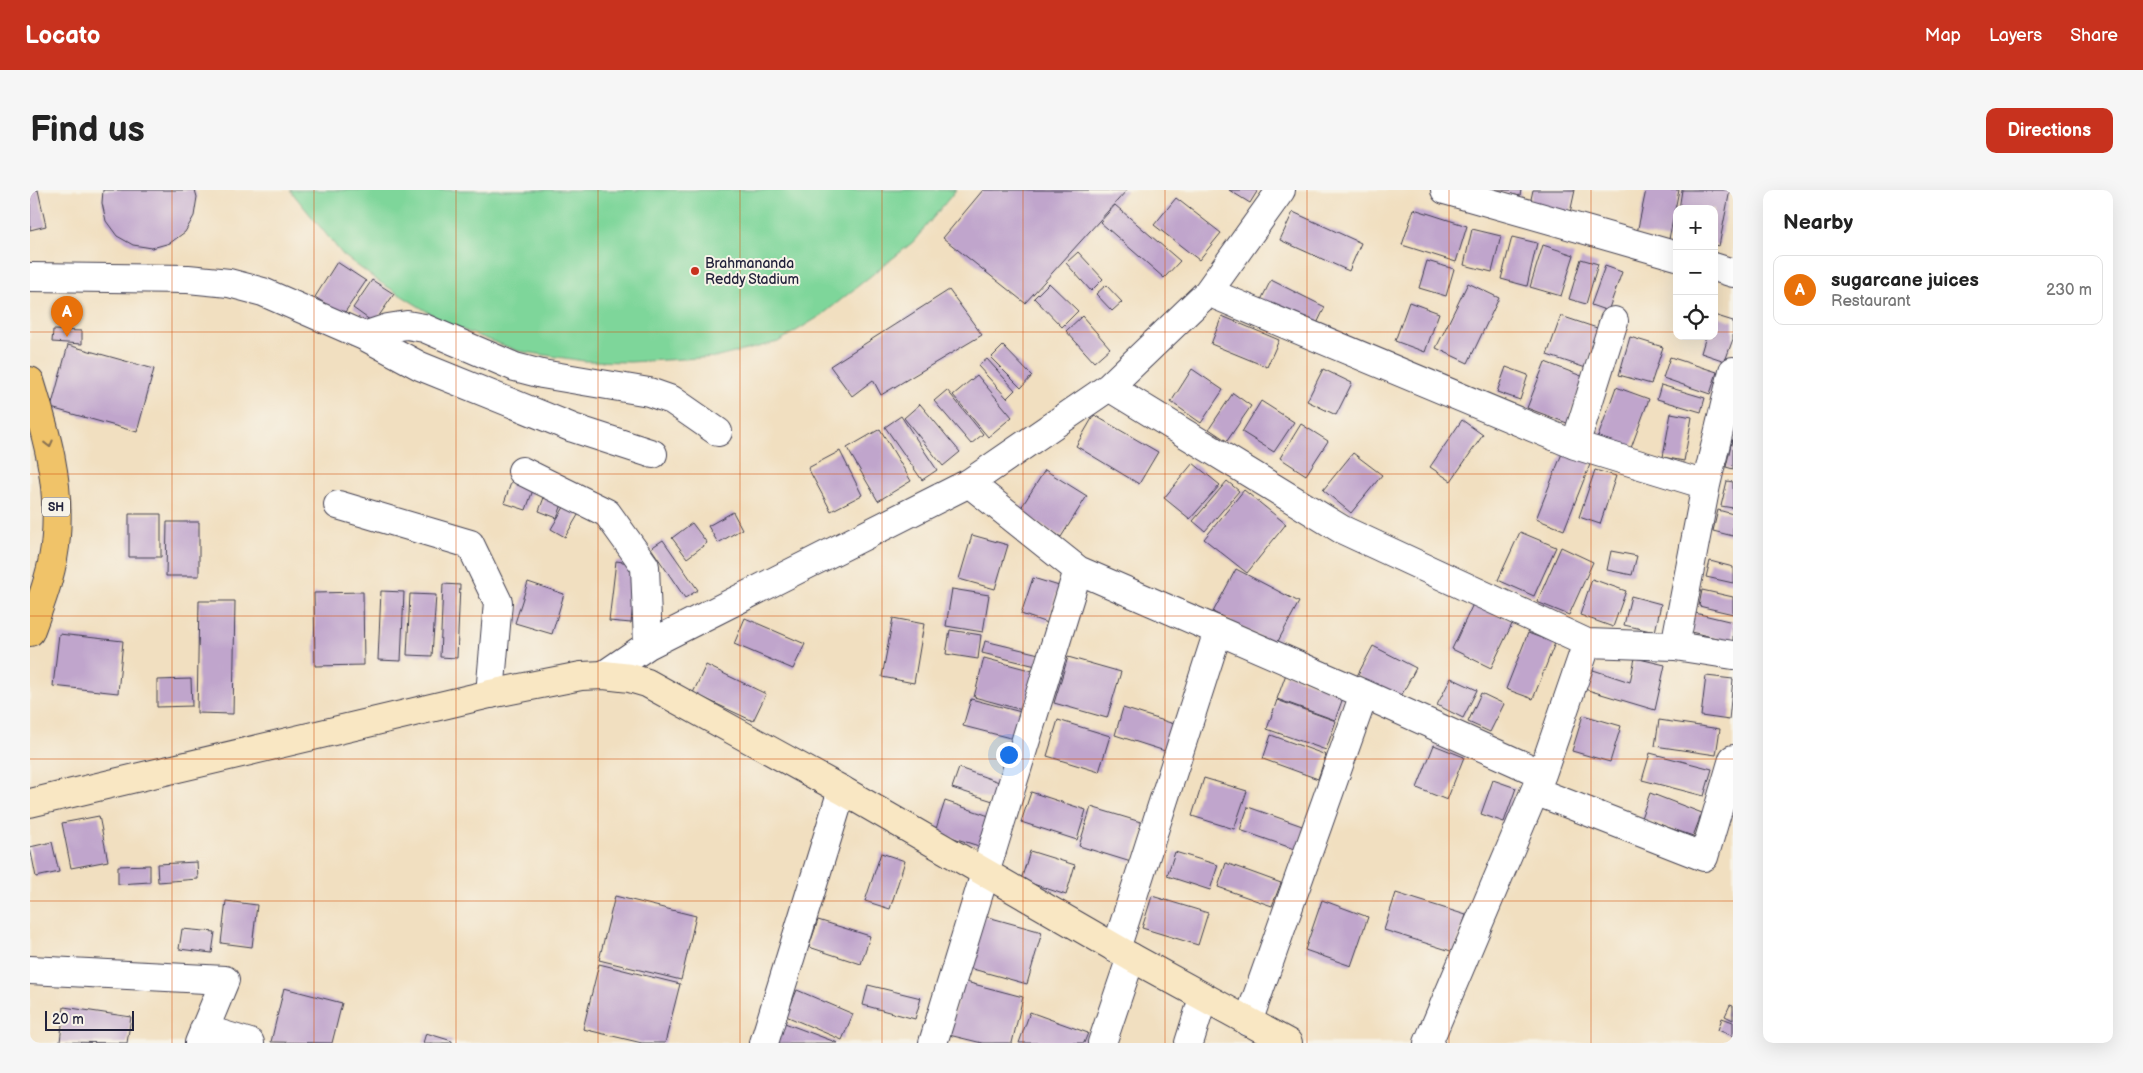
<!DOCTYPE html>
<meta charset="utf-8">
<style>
:root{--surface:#fff;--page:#f6f6f6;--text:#222;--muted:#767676;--line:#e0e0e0;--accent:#c8321e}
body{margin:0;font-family:"Balsamiq Sans",sans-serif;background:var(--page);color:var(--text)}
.controls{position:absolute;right:15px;top:15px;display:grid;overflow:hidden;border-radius:10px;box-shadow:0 5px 20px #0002}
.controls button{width:45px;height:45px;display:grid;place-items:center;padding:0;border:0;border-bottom:1px solid var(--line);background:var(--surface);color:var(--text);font:25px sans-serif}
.scale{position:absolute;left:15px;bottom:12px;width:89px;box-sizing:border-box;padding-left:5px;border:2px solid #22223b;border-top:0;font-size:14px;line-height:18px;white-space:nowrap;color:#22223b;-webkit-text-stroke:4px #f7f3e8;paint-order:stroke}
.you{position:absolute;left:978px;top:564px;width:18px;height:18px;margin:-12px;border:4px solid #fff;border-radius:50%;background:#1a73e8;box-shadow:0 0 0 8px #1a73e833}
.badge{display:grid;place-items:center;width:32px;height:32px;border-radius:50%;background:var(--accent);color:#fff;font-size:16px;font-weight:700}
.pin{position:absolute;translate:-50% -41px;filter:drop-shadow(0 1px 2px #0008)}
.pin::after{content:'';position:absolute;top:26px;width:18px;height:15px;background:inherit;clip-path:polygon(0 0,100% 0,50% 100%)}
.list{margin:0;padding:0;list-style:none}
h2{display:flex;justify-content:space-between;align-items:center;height:65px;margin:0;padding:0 20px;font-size:21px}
h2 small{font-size:16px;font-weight:400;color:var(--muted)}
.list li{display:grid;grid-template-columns:32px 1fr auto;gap:15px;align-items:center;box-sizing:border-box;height:70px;margin:0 10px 10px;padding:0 10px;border:1px solid var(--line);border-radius:10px}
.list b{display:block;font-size:19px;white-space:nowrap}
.list p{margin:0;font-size:16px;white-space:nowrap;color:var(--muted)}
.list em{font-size:16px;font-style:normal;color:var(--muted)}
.icon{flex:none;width:28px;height:28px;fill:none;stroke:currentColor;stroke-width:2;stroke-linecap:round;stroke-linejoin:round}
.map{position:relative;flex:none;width:1703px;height:853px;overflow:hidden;border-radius:10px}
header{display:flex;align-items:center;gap:30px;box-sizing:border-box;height:70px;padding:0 25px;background:var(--accent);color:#fff}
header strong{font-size:24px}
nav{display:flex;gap:28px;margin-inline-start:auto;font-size:18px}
.intro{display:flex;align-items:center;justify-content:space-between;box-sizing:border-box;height:120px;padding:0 30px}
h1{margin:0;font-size:35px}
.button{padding:12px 22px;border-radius:10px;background:var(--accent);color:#fff;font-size:18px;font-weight:700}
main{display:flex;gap:30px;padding:0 30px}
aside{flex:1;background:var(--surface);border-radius:10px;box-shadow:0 5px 20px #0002}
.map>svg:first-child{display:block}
</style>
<header>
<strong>Locato</strong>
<nav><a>Map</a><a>Layers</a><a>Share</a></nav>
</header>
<div class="intro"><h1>Find us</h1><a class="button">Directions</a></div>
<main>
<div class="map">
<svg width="1703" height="853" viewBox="0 0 1703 853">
<rect width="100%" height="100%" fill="#f7f3e8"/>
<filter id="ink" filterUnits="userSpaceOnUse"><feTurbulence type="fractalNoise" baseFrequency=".02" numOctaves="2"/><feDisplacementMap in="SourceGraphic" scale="10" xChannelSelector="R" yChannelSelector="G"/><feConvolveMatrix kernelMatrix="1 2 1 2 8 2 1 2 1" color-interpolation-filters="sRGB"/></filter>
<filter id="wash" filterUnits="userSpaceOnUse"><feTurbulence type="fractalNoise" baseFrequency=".0096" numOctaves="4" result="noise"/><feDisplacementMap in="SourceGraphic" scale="20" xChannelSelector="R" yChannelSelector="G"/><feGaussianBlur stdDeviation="1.12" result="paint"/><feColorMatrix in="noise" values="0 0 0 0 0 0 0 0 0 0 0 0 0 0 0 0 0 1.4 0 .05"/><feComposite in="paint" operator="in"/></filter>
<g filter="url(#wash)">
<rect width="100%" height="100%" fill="#f1dfc0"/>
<path fill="#7ed69a" stroke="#507c6a" d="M260,0H926L883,52L792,125L748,152L688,167L600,172L554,171L488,161L417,134L348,91L313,65Z"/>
<g id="blocks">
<path fill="#c0a5cc" d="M0,0H8L16,36L0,40Z
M73,0H165L167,7L164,26L155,42L140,53L122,58L103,55L87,46L76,31L72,13Z
M953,0H1097L995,113L913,48Z
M1199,0H1228L1220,13Z
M1464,0H1491L1490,6Z
M1503,0H1545L1538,32L1498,23Z
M1616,0H1649L1639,49L1607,43Z
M1652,0H1700L1689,56L1684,55V19H1649Z
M1146,8L1191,43L1169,70L1124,35Z
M1085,15L1150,71L1134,88L1070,32Z
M1384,19L1437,36L1426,72L1372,55Z
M1263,22L1331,53L1319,81L1250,50Z
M1442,39L1471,46L1462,82L1434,75Z
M1482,47L1507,53L1497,96L1471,89Z
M1513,55L1544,65L1531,106L1500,97Z
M1048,62L1073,89L1061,101L1036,73Z
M1551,69L1568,74L1556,114L1539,109Z
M1397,71L1424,79L1416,106L1389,98Z
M307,72L336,91L313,125L285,107Z
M1575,76L1592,82L1578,121L1561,115Z
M342,90L364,104L344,133L323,118Z
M1241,90L1295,117L1284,140L1230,112Z
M1019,93L1048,121L1032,137L1004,108Z
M1438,93L1469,108L1438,173L1406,158Z
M1076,95L1092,112L1082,121L1066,104Z
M919,100L952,145L851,205L843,190L822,206L800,176Z
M1379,112L1409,123L1395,162L1365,151Z
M1684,125L1703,131V149L1695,171L1671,163L1676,146H1684Z
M1052,126L1080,158L1064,172L1036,141Z
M1192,126L1249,150L1237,177L1181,154Z
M1531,126L1570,139L1556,178L1517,165Z
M23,140L52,141V154L22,152Z
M1600,147L1633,157L1621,194L1589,185Z
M38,155L124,179L107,242L21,218Z
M973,156L1002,186L991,198L961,168Z
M1640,167L1687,182L1680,204L1633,188Z
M957,169L985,200L977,208L948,176Z
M1515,172L1554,187L1537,233L1497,218Z
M1476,177L1498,185L1490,210L1467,202Z
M1162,179L1193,200L1171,233L1141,212Z
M1293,179L1322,193L1306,225L1277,211Z
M947,185L982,227L958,247L923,205Z
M1631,195L1675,208L1671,222L1627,209Z
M1586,197L1619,209L1601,258L1568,247Z
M917,200L953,244L941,254L904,211Z
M1203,203L1221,216L1197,251L1179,239Z
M1231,211L1264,232L1244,262L1212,242Z
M890,214L930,262L913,276L874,228Z
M1641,223L1662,227L1654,271L1633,267Z
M1064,225L1128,262L1109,294L1046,256Z
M871,226L907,280L892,290L855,237Z
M1432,230L1453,245L1421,291L1400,277Z
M1271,234L1298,251L1276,285L1250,268Z
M850,239L881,291L848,311L817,258Z
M1702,250H1703V279L1696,277Z
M810,261L832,305L801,321L778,278Z
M1533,261L1561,272L1534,340L1506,329Z
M1323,263L1352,285L1321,323L1293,300Z
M1163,273L1190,295L1160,329L1134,308Z
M1015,280L1057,306L1031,347L989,321Z
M1565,280L1586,286L1570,334L1549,327Z
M482,290L504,297L496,320L474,313Z
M1197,291L1209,301L1175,341L1163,331Z
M1697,291L1703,292V318L1691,316Z
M1214,300L1256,334L1217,383L1174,349Z
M516,302L534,309L527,328L509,321Z
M537,312L551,320L535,347L521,339Z
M1688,320L1703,324V346L1683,341Z
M703,322L712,339L688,353L678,336Z
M99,324H131V367H99Z
M137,332H169V386H136Z
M662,333L677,353L657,368L642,348Z
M1490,342L1526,357L1504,406L1468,390Z
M942,345L978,355L965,399L929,389Z
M633,350L668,400L655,408L621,358Z
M1531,357L1563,372L1539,425L1507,412Z
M1581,361L1607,366L1602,385L1577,380Z
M586,371L607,374L601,433L579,431Z
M1680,371L1703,377V393L1676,387Z
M1206,379L1269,412L1246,455L1183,422Z
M1003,388L1029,396L1017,433L991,424Z
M1562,389L1596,401L1583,437L1550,425Z
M498,392L534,404L522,444L485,433Z
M413,394L430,395L427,468L410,467Z
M922,399L959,405L953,442L916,436Z
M1672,400L1703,407V424L1669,416Z
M351,401L374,402L371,471L348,470Z
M333,402L334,475L285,476L284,403Z
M380,404L406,405L402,466L377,465Z
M1601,406L1631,414L1625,442L1594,435Z
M169,411H205L203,524L167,523Z
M1443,414L1483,432L1461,478L1422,459Z
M1665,423L1703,432V452L1661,442Z
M715,428L775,454L763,479L704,454Z
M863,428L894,434L884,493L852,487Z
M920,440L951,445L948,469L916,464Z
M1498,443L1525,453L1503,509L1476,499Z
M29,444L93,451L88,503L23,496Z
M955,451L1009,464L1006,476L952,463Z
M1343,456L1386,478L1370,508L1327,486Z
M1038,467L1091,482L1077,528L1024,513Z
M954,468L1007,482L996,521L944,507Z
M1605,468L1635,475L1625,520L1551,498L1557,478L1600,492Z
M676,475L736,504L723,531L663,503Z
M1256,484L1314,505L1305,530L1247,509Z
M1676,486L1703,489L1699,530L1671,526Z
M1421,488L1447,500L1433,528L1407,515Z
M161,489L162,516L127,517V490Z
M1451,503L1474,514L1460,542L1438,532Z
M941,509L995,523L988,550L933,536Z
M1247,510L1306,531L1296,560L1237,539Z
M1093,518L1144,534L1135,561L1085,545Z
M1553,525L1591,536L1580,572L1542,561Z
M1028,530L1080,546L1069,582L1017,566Z
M1629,530L1690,539L1686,565L1625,556Z
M1241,545L1296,565L1288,589L1233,569Z
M1404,555L1434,567L1417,610L1387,598Z
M1620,563L1682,579L1674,606L1612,590Z
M929,578L972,593L966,612L922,598Z
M1174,588L1217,601L1204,639L1162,626Z
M1463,590L1486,598L1474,632L1451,624Z
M1001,602L1056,620L1047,650L991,632Z
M1620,603L1672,623L1663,646L1611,628Z
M915,611L965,628L955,658L905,642Z
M1061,617L1114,633L1101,672L1049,656Z
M1218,617L1275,637L1267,660L1210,640Z
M69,626L78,671L41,678L32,633Z
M22,652L29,682L6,687L0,657Z
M1000,661L1045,675L1036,705L991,690Z
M1145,662L1188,675L1180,700L1137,686Z
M851,663L875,671L860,719L835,711Z
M167,672L168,689L128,692L127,674Z
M1196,673L1251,693L1242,716L1188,697Z
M120,675V692L88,694V676Z
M1366,703L1436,725L1424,762L1354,740Z
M585,706L666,726L651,790L569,770Z
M1122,706L1178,723L1168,755L1112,738Z
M1292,710L1338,727L1321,776L1275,760Z
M196,711L227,715L222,757L191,753Z
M954,726L1012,742L997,794L939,778Z
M788,730L840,746L831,774L779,757Z
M152,739L185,742L182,763L149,759Z
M569,774L650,794L635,853H612L553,839Z
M932,791L993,807L982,853H952L919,845Z
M838,795L891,808L885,829L833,815Z
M254,798L312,813L302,853L241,852Z
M767,800L823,824L812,850L756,826Z
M1700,815L1703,816V830L1695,826Z
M34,817L101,827L97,853L30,852Z
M1000,822L1058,843L1054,853H989Z
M1692,828L1703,832V846L1688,840Z
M752,832L808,853H744Z
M396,843L422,851V853H393Z"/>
</g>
</g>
<g filter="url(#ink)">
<use href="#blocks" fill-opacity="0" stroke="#413e4f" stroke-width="1"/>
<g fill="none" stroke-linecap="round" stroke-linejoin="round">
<defs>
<path id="street" d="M1415,0L1647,66
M1684,77L1703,83
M0,87L158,89L199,93L233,102L334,146L390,176L543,238L623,264
M1178,102L1545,255L1676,295
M334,146L358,138L377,135L394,138L485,177L512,184L619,202L642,210L688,242
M1079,197L1311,339L1557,453L1645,456L1703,465
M1545,255L1584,131
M492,281L577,323L615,376L618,455
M939,293L1048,380L1334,504L1512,584L1557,453
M308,315L440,354L468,412L460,504
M1645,456L1676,295L1703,181
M574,485L618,455L939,293L1079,197L1178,102L1251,0
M1505,601L1674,667L1703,569
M1086,759L1188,441
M0,780L195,790L169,853
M1218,832L1334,504
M174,839L220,853
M734,853L812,600
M903,853L1048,380
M1072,853L1101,767
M1159,853L1173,808
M1398,853L1512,584"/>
<path id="secondary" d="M0,613L460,504L551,486L574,485L600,488L617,493L812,600L1101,767L1258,853"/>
<path id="primary" d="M0,191C16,243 30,290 26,346C24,379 11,412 0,442"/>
</defs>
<use href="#street" stroke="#413e4f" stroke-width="30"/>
<use href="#secondary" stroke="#413e4f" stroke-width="30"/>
<use href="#primary" stroke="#413e4f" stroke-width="30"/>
<use href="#street" stroke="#fff" stroke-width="28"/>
<use href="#secondary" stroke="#f9e7c3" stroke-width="28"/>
<use href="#primary" stroke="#f0c369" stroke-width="28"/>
</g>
<defs><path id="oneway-chevron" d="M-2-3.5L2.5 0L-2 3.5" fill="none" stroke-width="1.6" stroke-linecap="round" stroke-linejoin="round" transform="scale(1.25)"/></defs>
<use stroke="#897252" href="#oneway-chevron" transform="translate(19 254) rotate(76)"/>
</g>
<path fill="none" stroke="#d45411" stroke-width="1" stroke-opacity="0.55" d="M142,0V853M284,0V853M426,0V853M568,0V853M710,0V853M852,0V853M993,0V853M1135,0V853M1277,0V853M1419,0V853M1561,0V853M0,142H1647M1684,142H1703M0,284H1703M0,426H1703M0,569H1703M0,711H1703"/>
<circle fill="#c8321e" stroke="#f7f3e8" stroke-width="2" cx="665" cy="81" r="5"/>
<g text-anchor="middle" stroke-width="4" stroke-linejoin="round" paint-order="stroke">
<rect fill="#f7f3e8" stroke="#62616f" stroke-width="1" x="12" y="307.5" width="28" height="19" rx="4"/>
<g font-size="12" font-weight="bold" fill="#22223b">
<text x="26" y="321">SH</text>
</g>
<g font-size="14" fill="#22223b" stroke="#f7f3e8" text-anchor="start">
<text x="675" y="78">Brahmananda<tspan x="675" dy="16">Reddy Stadium</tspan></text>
</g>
</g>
</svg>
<div class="controls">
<button>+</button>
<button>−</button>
<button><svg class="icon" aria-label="locate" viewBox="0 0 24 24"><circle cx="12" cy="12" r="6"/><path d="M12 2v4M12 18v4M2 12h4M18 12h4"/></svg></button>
</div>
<div class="scale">20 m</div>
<div class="you"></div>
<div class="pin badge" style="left:37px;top:147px;background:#e8710a">A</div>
</div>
<aside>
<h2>Nearby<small></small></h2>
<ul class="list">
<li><span class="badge" style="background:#e8710a">A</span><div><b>sugarcane juices</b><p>Restaurant</p></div><em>230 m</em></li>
</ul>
</aside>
</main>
